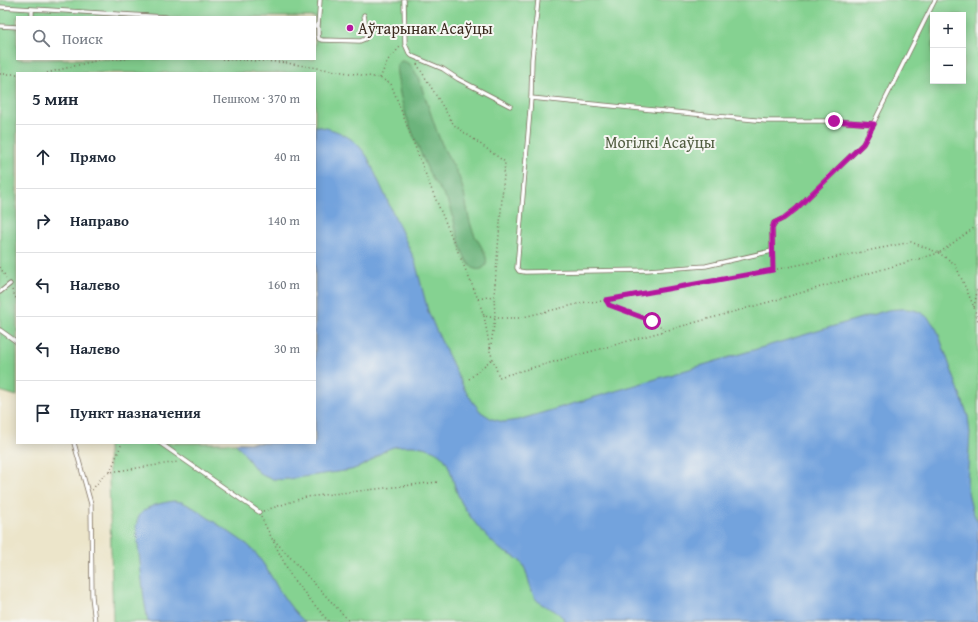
<!DOCTYPE html>
<html lang="ru">
<meta charset="utf-8">
<style>
:root{--surface:#fff;--page:#f2f2f3;--text:#1f2937;--muted:#747a83;--line:#e0e1e3}
body{margin:0;font-family:"Gentium Book Plus",serif;background:var(--page);color:var(--text)}
.controls{position:absolute;right:12px;top:12px;display:grid;overflow:hidden;border-radius:0px;box-shadow:0 2px 10px #0003}
.controls button{width:36px;height:36px;display:grid;place-items:center;padding:0;border:0;border-bottom:1px solid var(--line);background:var(--surface);color:var(--text);font:20px sans-serif}
.stop{position:absolute;width:12px;height:12px;margin:-9px;border:3px solid #b5179e;border-radius:50%;background:#fff}
.stop.end{background:#b5179e;border-color:#fff;box-shadow:0 1px 4px #0008}
.list{margin:0;padding:0;list-style:none}
h2{display:flex;justify-content:space-between;align-items:center;height:52px;margin:0;padding:0 16px;font-size:17px}
h2 small{font-size:13px;font-weight:400;color:var(--muted)}
.list li{display:grid;grid-template-columns:26px 1fr auto;gap:12px;align-items:center;box-sizing:border-box;height:64px;padding:0 16px;border-top:1px solid var(--line)}
.list b{display:block;font-size:15px;white-space:nowrap}
.list em{font-size:13px;font-style:normal;color:var(--muted)}
.icon{flex:none;width:22px;height:22px;fill:none;stroke:currentColor;stroke-width:2;stroke-linecap:round;stroke-linejoin:round}
.map{position:relative;flex:none;width:978px;height:622px;overflow:hidden}
.search{position:absolute;background:var(--surface);box-shadow:0 2px 10px #0003;left:16px;top:16px;width:300px;height:44px;display:flex;align-items:center;gap:10px;box-sizing:border-box;padding:0 14px;border-radius:0px;color:var(--muted);font-size:15px}
.panel{position:absolute;background:var(--surface);box-shadow:0 2px 10px #0003;left:16px;top:72px;width:300px;height:372px;border-radius:0px}
.map>svg:first-child{display:block}
</style>
<div class="map">
<svg width="978" height="622" viewBox="0 0 978 622">
<rect width="100%" height="100%" fill="#f6f6f2"/>
<filter id="ink" filterUnits="userSpaceOnUse"><feTurbulence type="fractalNoise" baseFrequency=".025" numOctaves="2"/><feDisplacementMap in="SourceGraphic" scale="8" xChannelSelector="R" yChannelSelector="G"/><feConvolveMatrix kernelMatrix="1 2 1 2 8 2 1 2 1" color-interpolation-filters="sRGB"/></filter>
<filter id="wash" filterUnits="userSpaceOnUse"><feTurbulence type="fractalNoise" baseFrequency=".012" numOctaves="4" result="noise"/><feDisplacementMap in="SourceGraphic" scale="16" xChannelSelector="R" yChannelSelector="G"/><feGaussianBlur stdDeviation="0.9" result="paint"/><feColorMatrix in="noise" values="0 0 0 0 0 0 0 0 0 0 0 0 0 0 0 0 0 1.4 0 .05"/><feComposite in="paint" operator="in"/></filter>
<g filter="url(#wash)">
<rect width="100%" height="100%" fill="#ece5ca"/>
<path fill="#85d291" stroke="#607e58" fill-rule="evenodd" d="M0,0H978V622H113L108,443H315V73H17V396L0,391ZM933,15H963V81H933ZM17,17H315V59H17Z"/>
<path fill="#6cb47b" stroke="#546f4c" d="M401,61C406,61 410,64 413,69C418,76 421,85 424,94C431,113 436,132 445,151C450,160 455,168 459,177C467,196 466,217 475,236C479,243 493,262 483,268C463,280 454,218 451,208C448,200 443,193 438,187C429,176 425,162 419,149C410,127 400,104 398,80C397,75 396,70 397,65Z"/>
<path fill="#73a3dd" stroke="#57667e" d="M315,126C338,129 356,138 368,158L415,261L428,311L436,330L465,390L473,402L481,412L492,419L504,422L518,420L888,310C912,307 925,309 937,330L968,416L970,433L967,487L972,510L978,522V622H566C563,618 560,614 555,611C548,607 540,605 535,598C528,587 529,571 520,561C514,555 506,554 500,549C486,537 473,522 464,507C461,502 458,496 456,490C450,473 450,456 430,449C424,447 418,446 412,446C406,446 399,446 394,447C383,450 376,457 368,463C362,466 357,468 351,470L289,479C254,483 255,463 235,443H315Z
M173,501L182,502L194,508L248,545C262,558 271,577 281,593C288,604 296,614 305,622H148L144,599L136,527C137,523 137,518 140,515C146,505 163,503 173,501Z"/>
</g>
<g filter="url(#ink)">
<g fill="none" stroke-linecap="round" stroke-linejoin="round">
<defs>
<path id="lane" d="M404,0L405,44L409,53L412,56L443,69L458,79L510,106
M538,0L532,59L531,98L517,268L519,271L525,272L648,270L706,266L772,251V229L774,223L784,218L796,209L863,144L935,0
M0,7L166,17
M32,17V9
M0,26L17,27
M315,26H318L320,0
M318,26V35L319,39L322,40L360,41L365,39L367,35L364,15
M531,98L766,121H834L874,124
M0,292L10,284
M0,330L17,342
M74,443L91,504L92,596L95,622
M160,443L259,512"/>
</defs>
<use href="#lane" stroke="#796b5a" stroke-width="5"/>
<path stroke="#796b5a" stroke-width="1.5" stroke-dasharray="1 3" stroke-linecap="butt" d="M222,59L280,62L380,78L391,84L431,188L478,299L484,316L495,318H519L586,302L606,301L773,270L911,242L939,253L978,225
M417,64L454,125L505,162L494,296L495,318L490,351L499,377L776,300L939,253L955,264L974,307L978,321
M47,73L102,59H126
M0,74H17
M380,78L388,60L400,47
M772,257L773,269
M0,267L7,279
M12,290L17,300
M478,299L494,296
M606,301L609,305L652,321L666,330
M974,307L978,287
M484,316L490,349
M469,379L493,358
M110,472L122,443
M92,490L103,476L110,472L178,462
M263,511L306,497L438,482
M261,517L292,578L329,622
M274,540L350,622"/>
<use href="#lane" stroke="#fff" stroke-width="3.5"/>
</g>
</g>
<g fill="none" stroke-linecap="round" stroke-linejoin="round" filter="url(#ink)">
<path stroke="#b5179e" stroke-width="5" d="M652,321L609,305L606,300L773,270L772,229L774,223L784,218L796,209L863,144L874,124L834,121"/>
</g>
<circle fill="#b5179e" stroke="#f6f6f2" stroke-width="1.5" cx="350" cy="28" r="4"/>
<g text-anchor="middle" stroke-width="4" stroke-linejoin="round" paint-order="stroke">
<g font-size="16" fill="#3b2a1e" stroke="#f6f6f2" text-anchor="start">
<text x="358" y="34">Аўтарынак Асаўцы</text>
</g>
<g font-size="16" fill="#515c40" stroke="#f6f6f2">
<text x="660" y="148">Могілкі Асаўцы</text>
</g>
</g>
</svg>
<div class="controls">
<button>+</button>
<button>−</button>
</div>
<div class="stop" style="left:652px;top:321px"></div>
<div class="stop end" style="left:834px;top:121px"></div>
<div class="search"><svg class="icon" aria-label="search" viewBox="0 0 24 24"><circle cx="10" cy="10" r="6"/><path d="M15 15l6 6"/></svg>Поиск</div>
<section class="panel">
<h2>5 мин<small>Пешком · 370 m</small></h2>
<ul class="list">
<li><svg class="icon" aria-label="ahead" viewBox="0 0 24 24"><path d="M12 20V5M6 11l6-6 6 6"/></svg><div><b>Прямо</b></div><em>40 m</em></li>
<li><svg class="icon" aria-label="right" viewBox="0 0 24 24"><path d="M7 20v-9h11M14 6l5 5-5 5"/></svg><div><b>Направо</b></div><em>140 m</em></li>
<li><svg class="icon" aria-label="left" viewBox="0 0 24 24"><path d="M17 20v-9H6M10 6l-5 5 5 5"/></svg><div><b>Налево</b></div><em>160 m</em></li>
<li><svg class="icon" aria-label="left" viewBox="0 0 24 24"><path d="M17 20v-9H6M10 6l-5 5 5 5"/></svg><div><b>Налево</b></div><em>30 m</em></li>
<li><svg class="icon" aria-label="arrive" viewBox="0 0 24 24"><path d="M6 21V4h12l-3 4 3 4H6"/></svg><div><b>Пункт назначения</b></div></li>
</ul>
</section>
</div>
